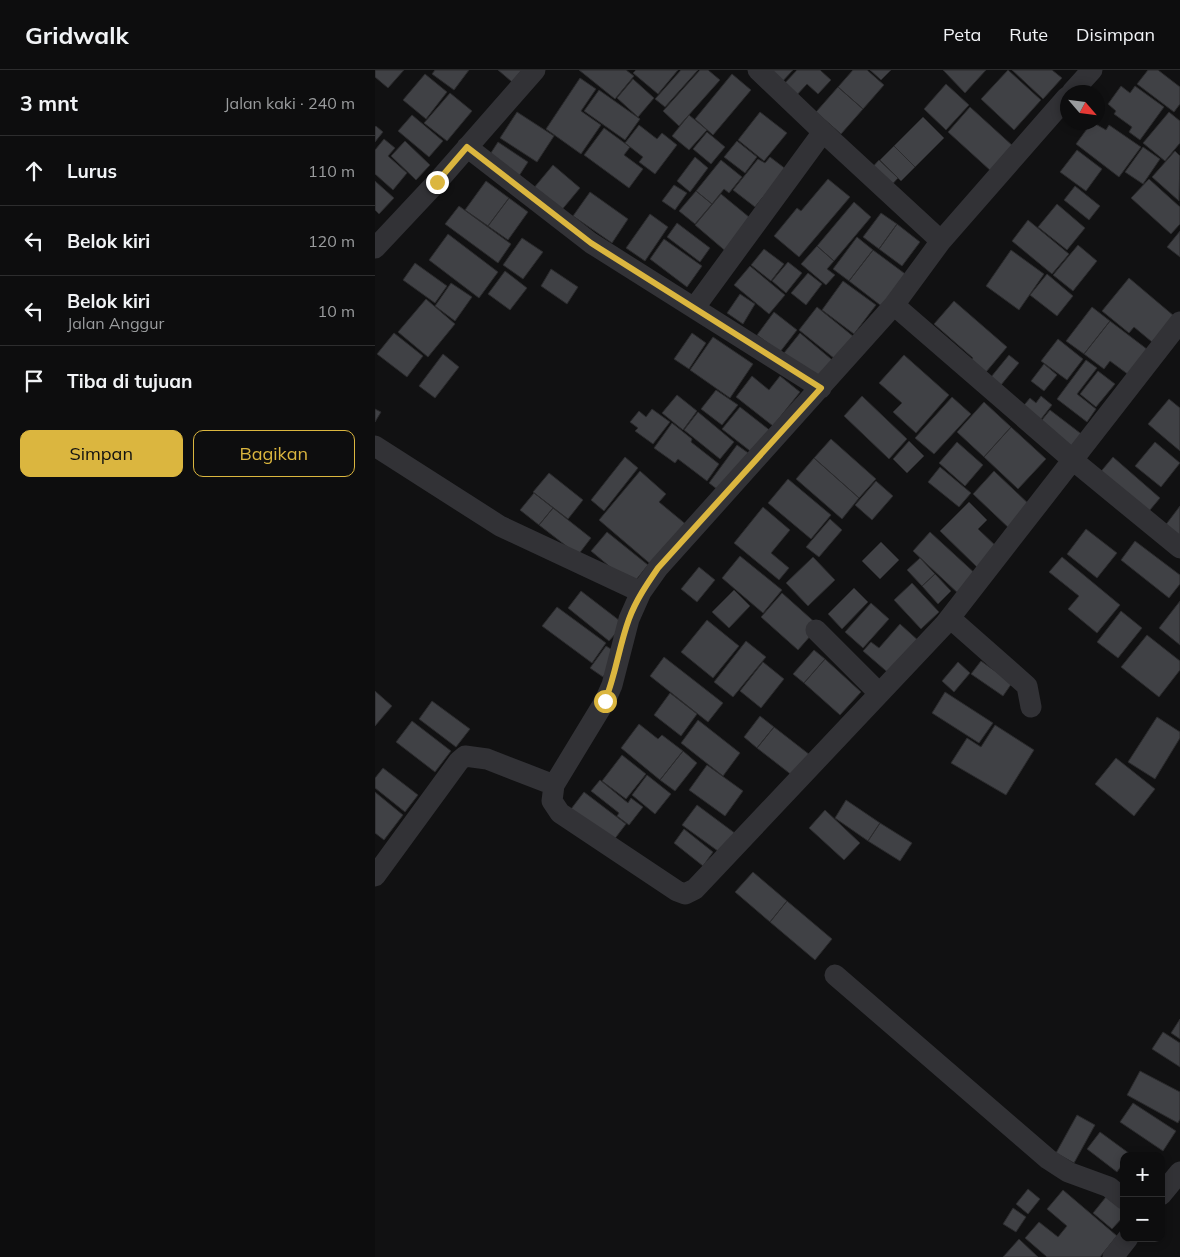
<!DOCTYPE html>
<html lang="id">
<meta charset="utf-8">
<style>
:root{--surface:#0d0d0e;--page:#1b1b1c;--text:#f1f3f6;--muted:#9a9c9e;--line:#2d2d2e;--accent:#dbb63f}
body{margin:0;font-family:Mulish,sans-serif;background:var(--page);color:var(--text)}
.controls{position:absolute;right:15px;bottom:15px;display:grid;overflow:hidden;border-radius:10px;box-shadow:0 2px 8px #0003}
.controls button{width:45px;height:45px;display:grid;place-items:center;padding:0;border:0;border-bottom:1px solid var(--line);background:var(--surface);color:var(--text);font:25px sans-serif}
.compass{position:absolute;left:685px;top:15px;width:45px;height:45px;border-radius:50%;background:var(--surface);box-shadow:0 2px 8px #0003;rotate:118deg}
.stop{position:absolute;width:15px;height:15px;margin:-11px;border:4px solid #dbb63f;border-radius:50%;background:#fff}
.stop.end{background:#dbb63f;border-color:#fff;box-shadow:0 1px 5px #0008}
.list{margin:0;padding:0;list-style:none}
h2{display:flex;justify-content:space-between;align-items:center;height:65px;margin:0;padding:0 20px;font-size:21px}
h2 small{font-size:16px;font-weight:400;color:var(--muted)}
.list li{display:grid;grid-template-columns:32px 1fr auto;gap:15px;align-items:center;box-sizing:border-box;height:70px;padding:0 20px;border-top:1px solid var(--line)}
.list b{display:block;font-size:19px;white-space:nowrap}
.list p{margin:0;font-size:16px;white-space:nowrap;color:var(--muted)}
.list em{font-size:16px;font-style:normal;color:var(--muted)}
.actions{display:flex;gap:10px;padding:15px 20px}
.actions a{flex:1;padding:11px 0;border:1px solid var(--accent);border-radius:10px;text-align:center;font-size:18px;color:var(--accent)}
.actions .main{background:var(--accent);color:#111}
.icon{flex:none;width:28px;height:28px;fill:none;stroke:currentColor;stroke-width:2;stroke-linecap:round;stroke-linejoin:round}
.map{position:relative;flex:none;width:805px;height:1187px;overflow:hidden}
header{display:flex;align-items:center;gap:30px;box-sizing:border-box;height:70px;padding:0 25px;background:var(--surface);border-bottom:1px solid var(--line)}
header strong{font-size:24px}
nav{display:flex;gap:28px;margin-inline-start:auto;font-size:18px}
main{display:flex}
aside{flex:1;background:var(--surface)}
.map>svg:first-child{display:block}
</style>
<header>
<strong>Gridwalk</strong>
<nav><a>Peta</a><a>Rute</a><a>Disimpan</a></nav>
</header>
<main>
<aside>
<h2>3 mnt<small>Jalan kaki · 240 m</small></h2>
<ul class="list">
<li><svg class="icon" aria-label="ahead" viewBox="0 0 24 24"><path d="M12 20V5M6 11l6-6 6 6"/></svg><div><b>Lurus</b></div><em>110 m</em></li>
<li><svg class="icon" aria-label="left" viewBox="0 0 24 24"><path d="M17 20v-9H6M10 6l-5 5 5 5"/></svg><div><b>Belok kiri</b></div><em>120 m</em></li>
<li><svg class="icon" aria-label="left" viewBox="0 0 24 24"><path d="M17 20v-9H6M10 6l-5 5 5 5"/></svg><div><b>Belok kiri</b><p>Jalan Anggur</p></div><em>10 m</em></li>
<li><svg class="icon" aria-label="arrive" viewBox="0 0 24 24"><path d="M6 21V4h12l-3 4 3 4H6"/></svg><div><b>Tiba di tujuan</b></div></li>
</ul>
<div class="actions"><a class="main">Simpan</a><a>Bagikan</a></div>
</aside>
<div class="map">
<svg width="805" height="1187" viewBox="0 0 805 1187">
<rect width="100%" height="100%" fill="#111112"/>
<path fill="#404145" stroke="#2b2b2d" d="M0,0H29L13,18L0,7Z
M60,0H94L79,20L57,4Z
M123,0H147L137,12Z
M204,0H251L259,6L240,29Z
M261,0H303L283,24L258,3Z
M306,0H323L290,37L280,29Z
M325,0H333L345,10L304,56L288,41Z
M393,0H418L406,13Z
M422,0H445L456,10L443,24L432,14L420,27L408,15Z
M478,0H492L509,15L488,39L463,17Z
M495,0H516L506,10Z
M568,0H611L590,23Z
M633,0L666,30L639,60L606,29Z
M637,0H677L687,8L668,29Z
M773,0H783L805,17V34L799,42L762,14Z
M50,4L72,22L51,49L28,30Z
M357,4L376,20L338,65L320,49Z
M205,8L221,19L206,41L226,55L206,84L171,59Z
M258,9L279,28L263,47L242,28Z
M571,14L594,35L571,60L549,39Z
M746,16L755,23L760,16L789,37L765,70L754,62L757,57L739,44L741,41L733,34Z
M463,17L488,39L466,64L441,42Z
M224,20L265,49L250,70L209,41Z
M75,23L97,41L72,71L49,53Z
M595,37L639,77L617,102L573,62Z
M142,42L179,66L162,92L125,68Z
M385,42L412,63L389,91L363,70Z
M794,42L805,51V73L790,91L768,73Z
M37,45L68,71L54,87L23,61Z
M314,45L332,60L314,80L297,66Z
M548,47L569,68L540,97L519,76Z
M717,52L731,60L734,55L766,77L744,107L701,74Z
M264,55L282,69L287,63L302,75L280,104L264,92L268,87L250,73Z
M1,56L8,62L0,72V57Z
M229,58L255,77L249,85L268,99L254,118L209,85Z
M332,62L350,77L336,94L318,79Z
M9,69L20,78L13,86L32,103L18,120L0,104V80Z
M30,71L55,95L41,110L16,86Z
M362,71L382,87L370,103L349,87Z
M123,72L153,92L142,109L112,89Z
M519,76L540,97L526,111L505,90Z
M768,77L785,89L768,114L750,102Z
M702,80L727,99L711,121L685,102Z
M800,81L805,86L804,131L777,107Z
M320,87L333,98L315,122L302,111Z
M395,87L416,103L388,127L380,137L358,120L383,89L390,93Z
M346,90L367,107L354,123L349,119L337,134L321,121Z
M504,90L523,108L512,120L493,102Z
M178,95L205,118L185,142L158,119Z
M453,109L475,127L424,187L399,166L422,138L426,141Z
M774,109L805,137V154L796,164L756,128Z
M0,111L19,128L4,144L0,140Z
M111,111L134,128L113,156L90,140Z
M299,115L312,123L300,140L287,131Z
M700,116L725,136L714,150L689,130Z
M321,121L337,134L320,154L304,141Z
M215,122L253,149L237,173L198,146Z
M346,124L380,152L354,184L320,155Z
M134,128L153,142L133,170L113,156Z
M479,132L496,147L459,191L442,176Z
M682,134L710,158L692,180L663,157Z
M84,136L136,174L123,193L70,154Z
M506,143L522,154L504,179L488,167Z
M275,144L293,157L270,191L251,178Z
M653,150L694,184L677,204L637,171Z
M302,153L335,178L325,192L292,167Z
M522,154L545,172L527,196L504,179Z
M805,161V187L792,177Z
M73,164L123,202L104,228L54,190Z
M482,167L498,180L474,211L458,199Z
M147,168L168,182L148,209L128,195Z
M289,169L327,196L312,217L275,189Z
M703,175L722,191L698,221L678,205Z
M442,176L459,191L452,199L460,205L451,215L426,194Z
M389,179L409,194L396,211L376,195Z
M498,180L533,206L509,238L474,211Z
M636,180L669,204L644,240L611,216Z
M413,192L427,203L411,223L397,211Z
M40,193L72,216L60,233L28,210Z
M375,196L410,225L394,244L359,215Z
M176,199L203,217L192,234L166,216Z
M130,201L152,218L135,240L113,224Z
M433,203L447,214L431,235L416,223Z
M672,204L698,226L682,246L655,225Z
M754,208L799,246L777,272L759,257L754,263L727,241Z
M468,211L501,235L479,264L447,240Z
M76,213L97,227L80,251L60,236Z
M365,224L380,234L368,254L352,243Z
M51,229L80,254L53,287L23,262Z
M579,231L632,277L606,308L592,295L598,288L559,254Z
M442,237L479,267L460,289L424,260Z
M717,237L735,251L709,284L691,271Z
M399,242L422,260L405,282L382,265Z
M735,251L777,283L758,308L735,291L729,299L709,284Z
M19,263L48,286L32,307L2,284Z
M317,263L331,273L314,299L299,289Z
M425,263L462,294L446,314L409,283Z
M338,267L378,294L355,328L315,300Z
M683,269L708,289L692,310L666,291Z
M68,284L84,297L60,328L44,316Z
M529,285L574,325L541,363L518,342L527,333L504,313Z
M634,285L644,293L626,315L616,307Z
M711,290L722,298L702,324L721,339L712,352L682,329Z
M669,294L682,305L669,321L656,311Z
M723,301L740,314L721,337L705,324Z
M377,306L394,320L405,306L425,322L398,356L361,327Z
M341,320L363,335L347,355L326,339Z
M302,325L322,341L308,360L287,343Z
M487,326L532,369L514,389L469,346Z
M666,326L677,335L663,353L645,340L655,328L661,333Z
M577,327L596,344L559,384L540,368Z
M794,329L805,338V381L773,354Z
M609,332L636,357L609,387L582,362Z
M365,337L397,362L379,384L347,359Z
M0,339L6,342L0,352Z
M277,339L295,352L278,374L260,361L263,358L255,352L264,341L271,347Z
M675,340L709,366L696,382L662,356Z
M323,342L359,372L345,389L309,360Z
M297,353L317,369L316,372L344,394L332,411L303,389L300,393L279,378Z
M636,357L671,389L643,419L609,387Z
M456,369L501,409L484,428L439,388Z
M534,371L549,386L532,403L518,389Z
M582,372L608,395L590,416L564,393Z
M780,372L805,393L786,417L760,396Z
M362,375L376,385L347,423L334,413Z
M250,387L263,398L229,441L216,430Z
M738,387L785,428L770,446L723,405Z
M439,388L484,428L467,449L421,409Z
M565,397L596,423L584,437L553,412Z
M265,401L291,424L284,432L313,456L279,497L224,450Z
M619,401L658,438L637,461L598,424Z
M174,403L208,430L193,449L158,422Z
M413,409L456,445L436,469L393,433Z
M501,411L518,426L497,450L480,435Z
M159,423L178,438L164,455L145,440Z
M594,432L612,450L603,459L623,478L604,499L565,461Z
M805,436V476L786,461Z
M388,437L415,460L396,483L414,498L404,510L359,473Z
M178,438L216,468L203,485L164,455Z
M455,449L467,460L444,487L431,477Z
M711,459L742,483L722,508L692,484Z
M232,462L273,495L257,515L216,481Z
M555,462L604,507L586,526L538,481Z
M760,471L805,505V514L794,528L746,490Z
M506,472L524,490L505,509L487,491Z
M365,486L407,520L388,543L347,508Z
M438,487L460,510L433,536L411,513Z
M687,487L745,535L722,563L693,539L704,526L674,502Z
M545,488L560,504L547,516L532,500Z
M324,497L340,510L322,532L306,519Z
M560,504L576,521L563,534L547,516Z
M537,513L564,542L546,559L519,530Z
M479,518L493,532L467,559L453,544Z
M359,520L375,536L354,558L337,542Z
M206,521L249,554L234,571L193,538Z
M407,523L444,556L423,580L386,547Z
M805,531V575L784,558Z
M496,533L514,549L488,578L470,562Z
M182,537L231,573L217,593L167,556Z
M746,541L767,558L743,588L722,572Z
M332,550L364,576L338,608L306,582Z
M525,554L546,573L517,606L488,581L496,572L504,578Z
M772,565L805,591V600L784,627L746,597Z
M371,571L391,587L358,627L339,612Z
M231,576L244,584L228,607L215,598Z
M439,580L450,589L429,613L418,604Z
M289,587L348,633L333,652L275,606Z
M450,589L486,622L465,645L429,613Z
M606,591L637,613L628,626L596,604Z
M388,592L409,609L386,638L365,621Z
M583,592L595,603L579,622L567,611Z
M0,621L17,636L0,656Z
M570,622L618,653L604,673L557,643Z
M295,623L322,644L306,666L279,645Z
M57,631L95,659L81,677L44,649Z
M385,646L399,657L382,678L369,667Z
M782,647L805,662V668L780,709L753,692Z
M323,650L365,683L348,706L306,673Z
M37,651L76,681L60,702L21,672Z
M264,654L283,669L287,665L308,681L285,710L246,678Z
M620,655L659,680L631,725L576,693L592,668L606,677Z
M399,657L435,685L418,706L382,678Z
M308,681L322,693L300,721L285,710Z
M247,685L271,704L251,729L227,711Z
M741,688L780,719L759,746L720,714Z
M332,695L368,721L350,746L314,720Z
M8,698L43,725L30,742L0,718V708Z
M272,705L296,724L280,744L257,725Z
M225,710L253,733L256,728L268,737L254,755L242,746L244,743L216,721Z
M0,722L28,745L9,770L0,763Z
M209,722L251,754L235,775L193,743Z
M471,730L505,753L493,771L460,748Z
M322,735L361,764L347,784L307,755Z
M450,740L485,773L469,790L434,758Z
M505,753L537,773L525,791L493,771Z
M309,759L338,782L328,796L299,773Z
M378,802L412,831L395,852L360,822Z
M412,831L457,869L440,890L395,852Z
M805,949V969L796,963Z
M788,962L805,973V997L777,979Z
M765,1001L805,1022V1049L803,1053L752,1025Z
M758,1033L801,1061L788,1081L745,1052Z
M702,1045L720,1055L699,1093L681,1083Z
M725,1062L755,1084L749,1086V1092L742,1102L712,1079Z
M653,1119L665,1129L653,1144L641,1134Z
M688,1120L742,1166L725,1187H672L650,1168L664,1152L683,1167L692,1156L672,1139Z
M735,1122L749,1133V1146L737,1159L718,1143Z
M638,1138L651,1147L641,1162L628,1154Z
M644,1169L663,1187H628Z"/>
<g fill="none" stroke-linecap="round" stroke-linejoin="round">
<path stroke="#323236" stroke-width="21" d="M383,0L448,62L566,171
M697,22L717,0
M692,27L566,171L519,235L283,498L266,522L254,549L237,615L230,631L179,715L177,731L185,743L302,821L310,824L320,819L570,554L805,252
M92,77L216,173L446,318
M0,178L62,112L160,0
M519,235L699,391L805,478
M320,237L448,62
M0,376L125,456L266,522
M575,548L652,616L656,637
M441,560L504,623
M0,806L84,691L90,686L112,689L179,715
M460,905L673,1089L693,1102L734,1117L749,1129
M786,1125L805,1102
M738,1187L753,1168"/>
</g>
<g fill="none" stroke-linecap="round" stroke-linejoin="round">
<path stroke="#dbb63f" stroke-width="6" d="M62,112L92,77L216,173L446,318L283,498C272,514 261,530 254,549C244,576 241,604 230,631"/>
</g>
</svg>
<div class="controls">
<button>+</button>
<button>−</button>
</div>
<svg class="compass" viewBox="-18 -18 36 36"><path d="M0-13l5 13h-10z" fill="#e53935"/><path d="M0 13l5-13h-10z" fill="#9a9c9e"/></svg>
<div class="stop" style="left:230px;top:631px"></div>
<div class="stop end" style="left:62px;top:112px"></div>
</div>
</main>
